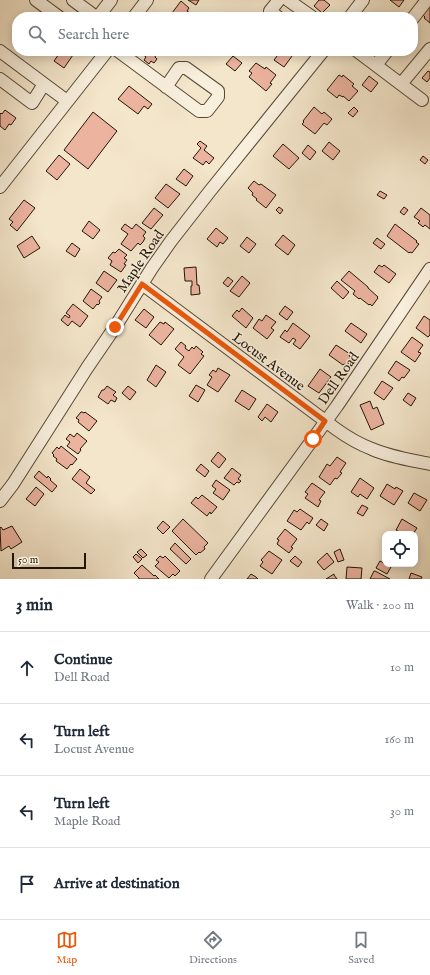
<!DOCTYPE html>
<meta charset="utf-8">
<style>
:root{--surface:#fff;--page:#f2f2f3;--text:#1f2937;--muted:#747a83;--line:#e0e1e3;--accent:#ea580c}
body{margin:0;font-family:"IM FELL English",serif;background:var(--page);color:var(--text)}
.controls{position:absolute;right:12px;bottom:12px;display:grid;overflow:hidden;border-radius:8px;box-shadow:0 2px 10px #0003}
.controls button{width:36px;height:36px;display:grid;place-items:center;padding:0;border:0;border-bottom:1px solid var(--line);background:var(--surface);color:var(--text);font:20px sans-serif}
.scale{position:absolute;left:12px;bottom:10px;width:74px;box-sizing:border-box;padding-left:4px;border:2px solid #211505;border-top:0;font-size:11px;line-height:14px;white-space:nowrap;color:#211505;-webkit-text-stroke:3px #f8efdd;paint-order:stroke}
.stop{position:absolute;width:12px;height:12px;margin:-9px;border:3px solid #ea580c;border-radius:50%;background:#fff}
.stop.end{background:#ea580c;border-color:#fff;box-shadow:0 1px 4px #0008}
.list{margin:0;padding:0;list-style:none}
h2{display:flex;justify-content:space-between;align-items:center;height:52px;margin:0;padding:0 16px;font-size:17px}
h2 small{font-size:13px;font-weight:400;color:var(--muted)}
.list li{display:grid;grid-template-columns:26px 1fr auto;gap:12px;align-items:center;box-sizing:border-box;height:72px;padding:0 16px;border-top:1px solid var(--line)}
.list b{display:block;font-size:15px;white-space:nowrap}
.list p{margin:0;font-size:13px;white-space:nowrap;color:var(--muted)}
.list em{font-size:13px;font-style:normal;color:var(--muted)}
.icon{flex:none;width:22px;height:22px;fill:none;stroke:currentColor;stroke-width:2;stroke-linecap:round;stroke-linejoin:round}
.map{position:relative;flex:none;width:430px;height:579px;overflow:hidden}
.search{position:absolute;background:var(--surface);box-shadow:0 2px 10px #0003;left:12px;right:12px;top:12px;height:44px;display:flex;align-items:center;gap:10px;box-sizing:border-box;padding:0 14px;border-radius:16px;color:var(--muted);font-size:15px}
.sheet{height:340px;background:var(--surface)}
nav{display:flex;justify-content:space-around;align-items:center;box-sizing:border-box;height:56px;border-top:1px solid var(--line);background:var(--surface);font-size:11px;color:var(--muted)}
nav a{display:grid;justify-items:center;gap:2px}
nav .on{color:var(--accent)}
.map>svg:first-child{display:block}
</style>
<div class="map">
<svg width="430" height="579" viewBox="0 0 430 579">
<rect width="100%" height="100%" fill="#f4e6cb"/>
<filter id="stains"><feTurbulence type="fractalNoise" baseFrequency=".005" numOctaves="4"/><feColorMatrix values="0 0 0 0 .2 0 0 0 0 .09 0 0 0 0 .02 0 0 0 .5 -.17"/></filter>
<radialGradient id="worn" r=".72"><stop offset=".6" stop-color="#630" stop-opacity="0"/><stop offset="1" stop-color="#630" stop-opacity=".3"/></radialGradient>
<path fill="#ecb39f" stroke="#211505" d="M188,0H199L196,5Z
M319,0H324L330,5L322,13L314,6Z
M390,0H404L399,7Z
M181,1L189,8L187,11L190,13L188,16L189,17H169Z
M430,2V23L424,18L425,17L421,13Z
M61,51H73L75,52L64,68L54,61Z
M142,51H151L156,55L155,57L157,59L154,63L151,61L149,64L144,60L146,57L141,53Z
M278,51H294L295,52L284,67L274,60L280,52Z
M233,56L242,63L235,71L226,64Z
M256,63L265,69L266,67L276,75L270,83L272,84L266,91L249,77L252,73L249,71Z
M428,71L430,72V78L427,82L422,78Z
M339,75L342,77L343,75L354,84L352,86L358,91L349,101L343,96V97L339,95L337,98L327,90Z
M369,76L378,83L371,92L362,85Z
M129,86L152,104L148,109L144,106L138,114L118,99Z
M314,107L322,114L324,112L332,119L327,125L324,123L315,134L302,124L304,122L303,121Z
M354,107L358,111L353,117L348,113Z
M5,110L16,118L11,125L9,124L5,130L0,126V114L1,113L2,114Z
M93,112L117,131L88,169L64,150Z
M200,141L207,146L204,150L214,158L209,164L206,161L203,165L193,158L201,148L197,144Z
M329,142L340,151L333,160L322,151Z
M283,144L299,158L289,169L273,156Z
M308,145L316,152L310,160L302,153Z
M59,155L70,164L57,180L46,171Z
M423,156L428,160L425,164L420,160Z
M184,169L193,176L186,186L176,179Z
M254,181L259,185L261,184L276,195L266,208L256,200L257,199L252,195L253,193L248,188Z
M166,184L180,194L168,208L155,198Z
M380,191L387,195L384,199L377,195Z
M24,200L35,208L17,231L10,225L13,222L9,219Z
M279,207L283,210L280,214L276,210Z
M404,207L408,210L404,215L400,212Z
M154,208L163,215L151,229L142,223Z
M421,208L430,215V229L425,225L423,227L422,226L418,223L420,221L414,217Z
M89,221L100,230L93,239L82,231Z
M125,224L132,229L136,224L146,232L143,236L145,238L143,242L140,245L138,243L131,251L121,244L128,234L121,229Z
M395,224L417,241L416,242L419,244L412,253L410,252L409,253L387,236Z
M216,228L228,238L223,244L220,242L217,247L207,239Z
M283,235L295,245L288,255L275,245Z
M32,236L40,248L24,258L17,246Z
M247,237L256,244L249,253L240,246Z
M377,238L385,244L381,249L373,243Z
M72,243L80,249L75,257L66,251Z
M119,249L127,255L124,258L127,260L124,264L126,265L121,272L110,265L112,261L108,258L113,252L115,253Z
M379,265L382,267L384,265L396,274L389,283L374,272Z
M196,267L197,285H199L200,294L191,295V286H192V281H185L184,268Z
M104,271L117,280L108,292L96,283Z
M349,271L368,287V288L378,297L377,298H378L372,306L370,304L369,305L360,298L359,299L353,294L355,291L341,280Z
M242,276L250,283L239,297L230,291Z
M228,277L233,281L228,287L223,283Z
M337,281L349,292L343,299L331,288Z
M91,289L102,297L99,301L100,303L98,305L97,304L93,309L83,301Z
M73,304L88,316L80,327L72,321L68,326L61,320L65,315L69,318L70,316L66,313Z
M285,306L293,312L287,320L279,314Z
M242,308L253,318L246,328L232,316L237,310L239,312Z
M144,309L154,317L146,328L135,320Z
M266,315L276,322L271,328L274,330L267,339L253,328L259,319L262,321Z
M424,316L430,320V335L428,337L416,328Z
M160,322L164,324L165,322L174,329L161,345L149,335Z
M293,323L310,336L300,349L293,344L296,340L293,338L289,343L280,337L285,330L287,332Z
M351,323L367,334L361,343L345,331Z
M412,337L423,345L418,352L421,353L415,362L401,352Z
M181,342L186,346L185,348L189,351L192,347L194,349L196,346L203,352L201,354L204,356L190,374L178,365L184,357L175,349Z
M336,345L350,354L349,356L352,357L346,365L344,364L343,365L329,355Z
M396,361L410,370L404,378L402,377L399,381L388,373Z
M156,365L166,372L156,387L147,380Z
M218,368L230,375L218,392L207,385L212,377L209,375L213,370L216,372Z
M320,369L331,377L319,393L308,386Z
M382,381L393,388L384,400L374,393Z
M196,385L205,390L198,402L189,396Z
M107,386L116,392L113,395L117,398L115,402L111,400L108,404L98,397L102,390H104Z
M128,386L136,392L130,400L122,393Z
M242,390L256,399L249,410L235,401Z
M408,393L416,398L411,406L403,400Z
M370,401L373,409L377,407L384,424L371,430L360,405Z
M267,404L278,412L271,422L265,417L262,421L258,417Z
M81,412H82L84,413L85,412L97,421L89,431L78,422L79,420L76,418Z
M77,433L87,441L80,449L81,450L78,454L67,446L70,442L66,439L70,434L74,437Z
M61,446L77,459L72,465L71,464L67,469L56,461L57,459L53,456L54,455L52,453L57,447L59,449Z
M218,452L226,459L219,468L211,461Z
M337,457L346,463L340,472L342,473L337,479L335,478L330,485L319,477L327,464L330,466Z
M201,464L209,471L205,477L196,470Z
M232,468L241,475L238,479L241,481L239,483L237,482L234,485L224,478Z
M80,469L90,477L86,483L95,490L91,494L72,479Z
M39,471L47,478L48,476L51,479L50,480L57,486L52,492L34,477Z
M360,478L374,488L367,499L360,494L358,497L351,492Z
M216,480L230,490L223,500L213,493L216,489L212,486Z
M312,483L325,492L319,500L321,501L318,507L305,498L308,494L305,492Z
M387,484L395,489L396,487L403,491L394,505L380,496Z
M36,487L44,494L35,506L26,499Z
M414,493L427,500L420,511L408,503Z
M202,495L217,507L211,514L210,512L207,516L191,503L196,497L198,499Z
M362,505L368,508L363,516L357,513Z
M300,509L313,518L309,524L307,522L301,530L287,521L294,510L297,512Z
M183,519L208,543L204,547L205,549L200,553L199,552L196,555L172,531Z
M321,519L328,524L324,531L316,525Z
M402,519L417,528L413,534H403L396,530Z
M163,521L170,527L163,534L157,528Z
M12,526L22,542L11,549L9,546L1,551L0,528L1,527L3,530Z
M285,529L297,539L291,547L293,548L289,553L277,544L279,540L277,539Z
M175,543L191,559L186,564L170,549Z
M141,549L147,555L143,558L137,552Z
M340,549L344,560L338,562L334,552Z
M269,551L282,560L272,574L260,566L263,562L261,560Z
M327,553L334,562L324,570L317,562Z
M136,554L142,559L138,563L133,557Z
M160,556L163,558L165,556L180,571L175,576L173,574L169,578L155,566L159,562L156,560Z
M295,556L302,562L298,567L290,561Z
M380,561L391,567L387,574L376,568Z
M142,565L154,576L155,575L159,579H139V578L134,573Z
M347,567L362,568L361,579H346Z
M374,571H375L390,579H370Z
M411,573L422,577L421,579H409Z
M251,574L256,577L258,579H247Z
M334,575L337,579H326L334,574Z"/>
<g fill="none" stroke-linecap="round" stroke-linejoin="round">
<defs>
<path id="minor" d="M36,0L59,17
M73,0L96,17
M288,0L312,17
M98,17L111,0
M134,17L147,0
M278,17L270,11L279,0
M350,17L363,0
M413,18L427,0
M0,51L67,101
M118,51L199,111H207L218,97V91L186,68H179L166,87
M357,51L422,100
M376,65L387,51
M0,79L32,103L44,84
M401,84L430,49
M0,187L107,51
M142,284L336,429C347,437 359,444 372,449C390,457 411,460 430,464
M0,501L13,484L87,368L115,327L152,268L171,241L210,191L323,51
M211,579L337,406L430,269"/>
</defs>
<use href="#minor" stroke="#564936" stroke-width="14"/>
<use href="#minor" stroke="#f8efdd" stroke-width="12"/>
</g>
<g fill="none" stroke-linecap="round" stroke-linejoin="round">
<path stroke="#ea580c" stroke-width="5" d="M115,327L142,284L325,421L313,439"/>
</g>
<g text-anchor="middle" stroke-width="3" stroke-linejoin="round" paint-order="stroke">
<g font-size="14" fill="#211505" stroke="#f8efdd">
<text transform="translate(140 261) rotate(-56)" y="5">Maple Road</text>
<text transform="translate(269 361) rotate(37)" y="5">Locust Avenue</text>
<text transform="translate(338 378) rotate(-55)" y="5">Dell Road</text>
</g>
</g>
<rect width="100%" height="100%" filter="url(#stains)"/>
<rect width="100%" height="100%" fill="url(#worn)"/>
</svg>
<div class="controls">
<button><svg class="icon" aria-label="locate" viewBox="0 0 24 24"><circle cx="12" cy="12" r="6"/><path d="M12 2v4M12 18v4M2 12h4M18 12h4"/></svg></button>
</div>
<div class="scale">50 m</div>
<div class="stop" style="left:313px;top:439px"></div>
<div class="stop end" style="left:115px;top:327px"></div>
<div class="search"><svg class="icon" aria-label="search" viewBox="0 0 24 24"><circle cx="10" cy="10" r="6"/><path d="M15 15l6 6"/></svg>Search here</div>
</div>
<section class="sheet">
<h2>3 min<small>Walk · 200 m</small></h2>
<ul class="list">
<li><svg class="icon" aria-label="ahead" viewBox="0 0 24 24"><path d="M12 20V5M6 11l6-6 6 6"/></svg><div><b>Continue</b><p>Dell Road</p></div><em>10 m</em></li>
<li><svg class="icon" aria-label="left" viewBox="0 0 24 24"><path d="M17 20v-9H6M10 6l-5 5 5 5"/></svg><div><b>Turn left</b><p>Locust Avenue</p></div><em>160 m</em></li>
<li><svg class="icon" aria-label="left" viewBox="0 0 24 24"><path d="M17 20v-9H6M10 6l-5 5 5 5"/></svg><div><b>Turn left</b><p>Maple Road</p></div><em>30 m</em></li>
<li><svg class="icon" aria-label="arrive" viewBox="0 0 24 24"><path d="M6 21V4h12l-3 4 3 4H6"/></svg><div><b>Arrive at destination</b></div></li>
</ul>
</section>
<nav>
<a class="on"><svg class="icon" aria-label="map" viewBox="0 0 24 24"><path d="M3 6l6-2 6 2 6-2v14l-6 2-6-2-6 2zM9 4v14M15 6v14"/></svg>Map</a>
<a><svg class="icon" aria-label="directions" viewBox="0 0 24 24"><path d="M12 3l9 9-9 9-9-9zM9 14v-3h6M13 9l2 2-2 2"/></svg>Directions</a>
<a><svg class="icon" aria-label="saved" viewBox="0 0 24 24"><path d="M7 4h10v16l-5-4-5 4z"/></svg>Saved</a>
</nav>
